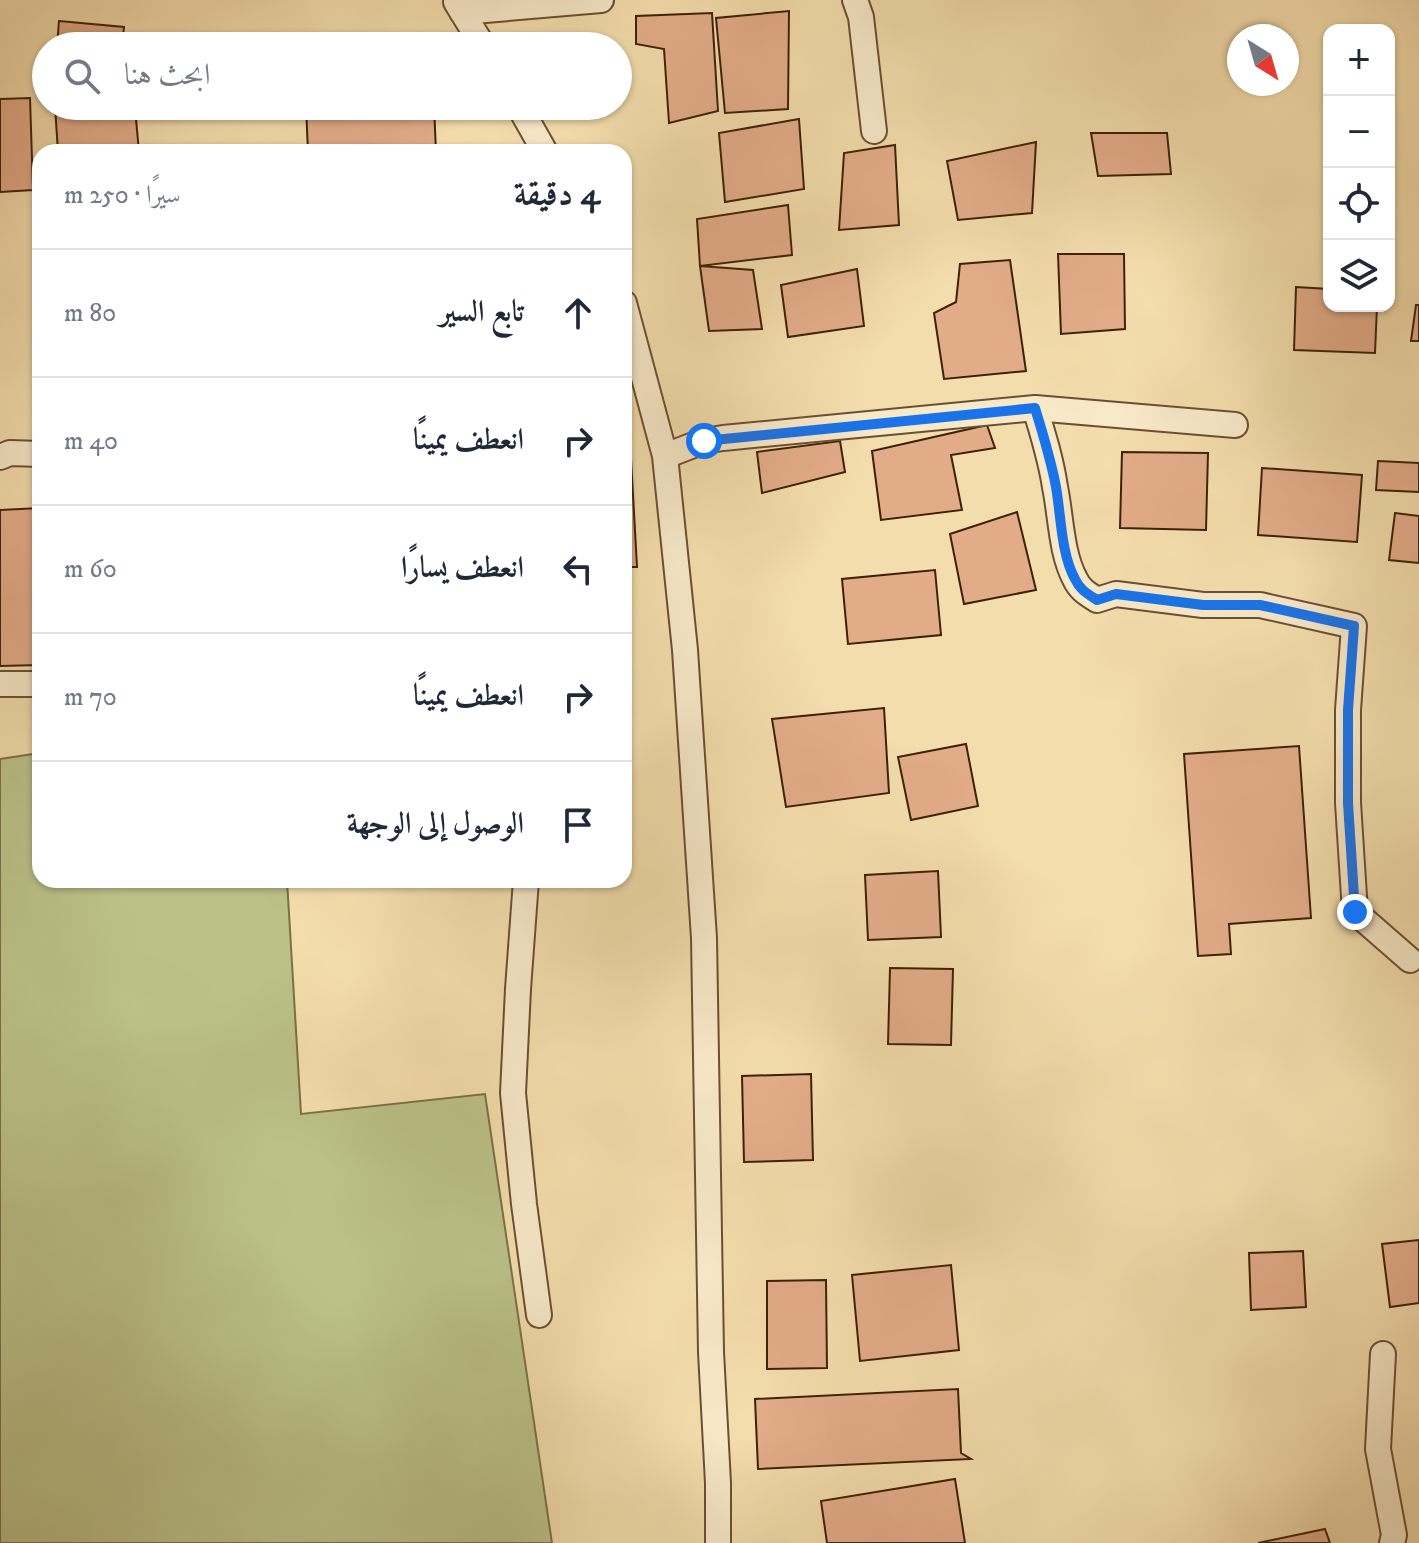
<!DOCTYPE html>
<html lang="ar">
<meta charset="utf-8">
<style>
:root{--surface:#fff;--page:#f2f2f3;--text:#1f2937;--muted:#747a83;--line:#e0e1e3}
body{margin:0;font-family:"IM FELL DW Pica",Amiri,serif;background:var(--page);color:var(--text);direction:rtl}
.controls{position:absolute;right:24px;top:24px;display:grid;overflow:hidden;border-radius:16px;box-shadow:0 2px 6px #0004}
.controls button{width:72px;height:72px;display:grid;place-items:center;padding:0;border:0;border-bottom:2px solid var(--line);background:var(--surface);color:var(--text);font:40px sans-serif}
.compass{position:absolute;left:1227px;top:24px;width:72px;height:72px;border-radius:50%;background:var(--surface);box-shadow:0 2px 6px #0004;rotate:143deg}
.stop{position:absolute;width:24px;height:24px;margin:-18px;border:6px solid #1a73e8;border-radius:50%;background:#fff}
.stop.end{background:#1a73e8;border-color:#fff;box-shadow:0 2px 8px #0008}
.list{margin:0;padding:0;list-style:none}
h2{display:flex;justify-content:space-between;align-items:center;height:104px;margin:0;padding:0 32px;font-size:34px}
h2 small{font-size:26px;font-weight:400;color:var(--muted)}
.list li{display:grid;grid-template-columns:52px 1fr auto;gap:24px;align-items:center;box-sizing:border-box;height:128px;padding:0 32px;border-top:2px solid var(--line)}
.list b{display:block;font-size:30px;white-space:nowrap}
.list em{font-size:26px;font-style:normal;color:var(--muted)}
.icon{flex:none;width:44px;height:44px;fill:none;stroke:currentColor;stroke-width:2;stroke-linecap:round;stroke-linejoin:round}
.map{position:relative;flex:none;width:1419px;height:1543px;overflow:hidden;direction:ltr}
.search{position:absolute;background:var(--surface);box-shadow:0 2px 6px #0004;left:32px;top:32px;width:600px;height:88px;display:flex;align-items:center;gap:20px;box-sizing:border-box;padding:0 28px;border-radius:44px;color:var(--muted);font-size:30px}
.panel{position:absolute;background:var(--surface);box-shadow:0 2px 6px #0004;left:32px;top:144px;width:600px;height:744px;border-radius:24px;direction:rtl}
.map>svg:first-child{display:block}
</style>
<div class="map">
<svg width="1419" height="1543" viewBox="0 0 1419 1543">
<rect width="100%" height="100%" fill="#f4ddac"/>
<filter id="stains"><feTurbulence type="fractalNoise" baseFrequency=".0025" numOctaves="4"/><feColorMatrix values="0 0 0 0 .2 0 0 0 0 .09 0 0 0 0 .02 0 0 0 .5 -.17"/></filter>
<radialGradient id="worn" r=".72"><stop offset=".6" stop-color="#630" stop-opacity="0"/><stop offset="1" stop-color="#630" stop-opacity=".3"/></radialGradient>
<path fill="#bbc189" stroke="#7c704a" stroke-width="2" d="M40,753V880H287L301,1114L485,1094L552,1543H0V759Z"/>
<path fill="#e3ac89" stroke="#3e200a" stroke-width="2" d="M789,11L788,109L725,113L716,18Z
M712,13L718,111L669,123L664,49L636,44V16Z
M59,21L124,27L122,46H57Z
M30,98L33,190L0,192V99Z
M55,106H79L136,119L139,152H58Z
M306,106H434L436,152H308Z
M799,119L804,189L725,202L719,133Z
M1091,133H1167L1171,174L1098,176Z
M1036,142L1032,213L958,220L947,161Z
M895,145L899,225L839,230L844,153Z
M788,205L792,255L700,266L697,219Z
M1058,254H1124L1125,329L1061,334Z
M1010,260L1026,371L944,379L934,313L956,302L960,264Z
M700,266L753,270L762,329L709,331Z
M857,269L864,326L788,337L781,285Z
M1296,287L1329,289V306H1377L1375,353L1294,350Z
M1416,305H1419V341H1411Z
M987,425L995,448L951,455L962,510L881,520L872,451Z
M840,441L845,472L762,493L757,452Z
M1122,452L1208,453L1206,530L1120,528Z
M624,459H631L637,567H624Z
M1378,461L1419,463V492L1376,490Z
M1262,468L1362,475L1357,542L1258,535Z
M40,508V665L0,666V510Z
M1017,512L1036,590L964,604L950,534Z
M1395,513L1419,516V563L1389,560Z
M935,570L941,635L848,644L842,579Z
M884,708L889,793L786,807L772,719Z
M966,744L978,806L911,820L898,757Z
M1299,746L1311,918L1229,924L1231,954L1198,956L1184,754Z
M938,871L941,937L868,940L865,875Z
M890,968L953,969L951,1045L888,1044Z
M811,1074L813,1160L744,1162L742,1076Z
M1419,1240V1303L1390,1307L1382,1244Z
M1303,1251L1306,1307L1251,1310L1249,1253Z
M951,1265L959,1350L860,1361L852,1275Z
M826,1280L827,1368L767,1369V1281Z
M958,1389L961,1453L971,1459L758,1469L755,1399Z
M955,1479L965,1543H827L821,1501Z
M1325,1529L1330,1543H1258Z"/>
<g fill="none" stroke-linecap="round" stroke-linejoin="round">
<defs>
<path id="minor" d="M855,0L861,17L874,131
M456,2L483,46
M462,12L601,0
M519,106L545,152
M624,303L665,456L685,650L704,938L711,1352L718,1483V1543
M1035,408C1043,434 1051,460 1055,487C1061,516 1061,553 1075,579C1080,590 1088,594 1097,600L1116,594L1203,605H1260L1354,626L1348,710V803L1355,912L1410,960
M665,456L704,441L723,438L1035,408L1235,425
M0,457L10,453L40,454
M0,684H40
M526,880L518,989L513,1093L524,1204L539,1315
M1383,1354L1378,1449L1394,1535L1392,1543"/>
</defs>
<use href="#minor" stroke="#6c4f32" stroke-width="28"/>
<use href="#minor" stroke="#f8e9c9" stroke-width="24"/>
</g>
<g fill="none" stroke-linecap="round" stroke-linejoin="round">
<path stroke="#1a73e8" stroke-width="10" d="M704,441L1035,408C1043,434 1051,460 1056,487C1061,515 1061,554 1075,579C1080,590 1088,594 1097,600L1116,594L1203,605H1260L1354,626L1348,710V803L1355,912"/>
</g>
<rect width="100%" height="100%" filter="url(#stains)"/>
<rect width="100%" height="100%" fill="url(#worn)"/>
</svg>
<div class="controls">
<button>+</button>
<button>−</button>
<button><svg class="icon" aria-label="locate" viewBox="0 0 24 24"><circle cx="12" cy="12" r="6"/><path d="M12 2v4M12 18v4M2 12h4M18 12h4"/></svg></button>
<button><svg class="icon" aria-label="layers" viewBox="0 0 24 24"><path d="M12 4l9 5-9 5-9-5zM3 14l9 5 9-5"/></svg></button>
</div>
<svg class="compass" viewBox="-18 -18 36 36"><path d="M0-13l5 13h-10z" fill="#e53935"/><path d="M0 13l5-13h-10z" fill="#747a83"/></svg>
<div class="stop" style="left:704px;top:441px"></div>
<div class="stop end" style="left:1355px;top:912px"></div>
<div class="search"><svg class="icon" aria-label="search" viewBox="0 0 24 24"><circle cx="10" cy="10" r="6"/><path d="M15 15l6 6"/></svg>ابحث هنا</div>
<section class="panel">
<h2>4 دقيقة<small>سيرًا · 250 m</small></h2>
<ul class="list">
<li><svg class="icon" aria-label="ahead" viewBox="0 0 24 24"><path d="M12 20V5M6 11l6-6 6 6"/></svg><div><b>تابع السير</b></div><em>80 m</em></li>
<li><svg class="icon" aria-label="right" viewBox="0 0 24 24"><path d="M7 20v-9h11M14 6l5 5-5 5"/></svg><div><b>انعطف يمينًا</b></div><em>40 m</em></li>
<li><svg class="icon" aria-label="left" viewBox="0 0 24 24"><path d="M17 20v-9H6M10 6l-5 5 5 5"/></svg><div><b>انعطف يسارًا</b></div><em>60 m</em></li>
<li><svg class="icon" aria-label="right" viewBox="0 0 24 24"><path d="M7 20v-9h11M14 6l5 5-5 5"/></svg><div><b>انعطف يمينًا</b></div><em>70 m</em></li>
<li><svg class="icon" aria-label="arrive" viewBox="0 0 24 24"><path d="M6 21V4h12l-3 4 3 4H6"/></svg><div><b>الوصول إلى الوجهة</b></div></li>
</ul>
</section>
</div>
